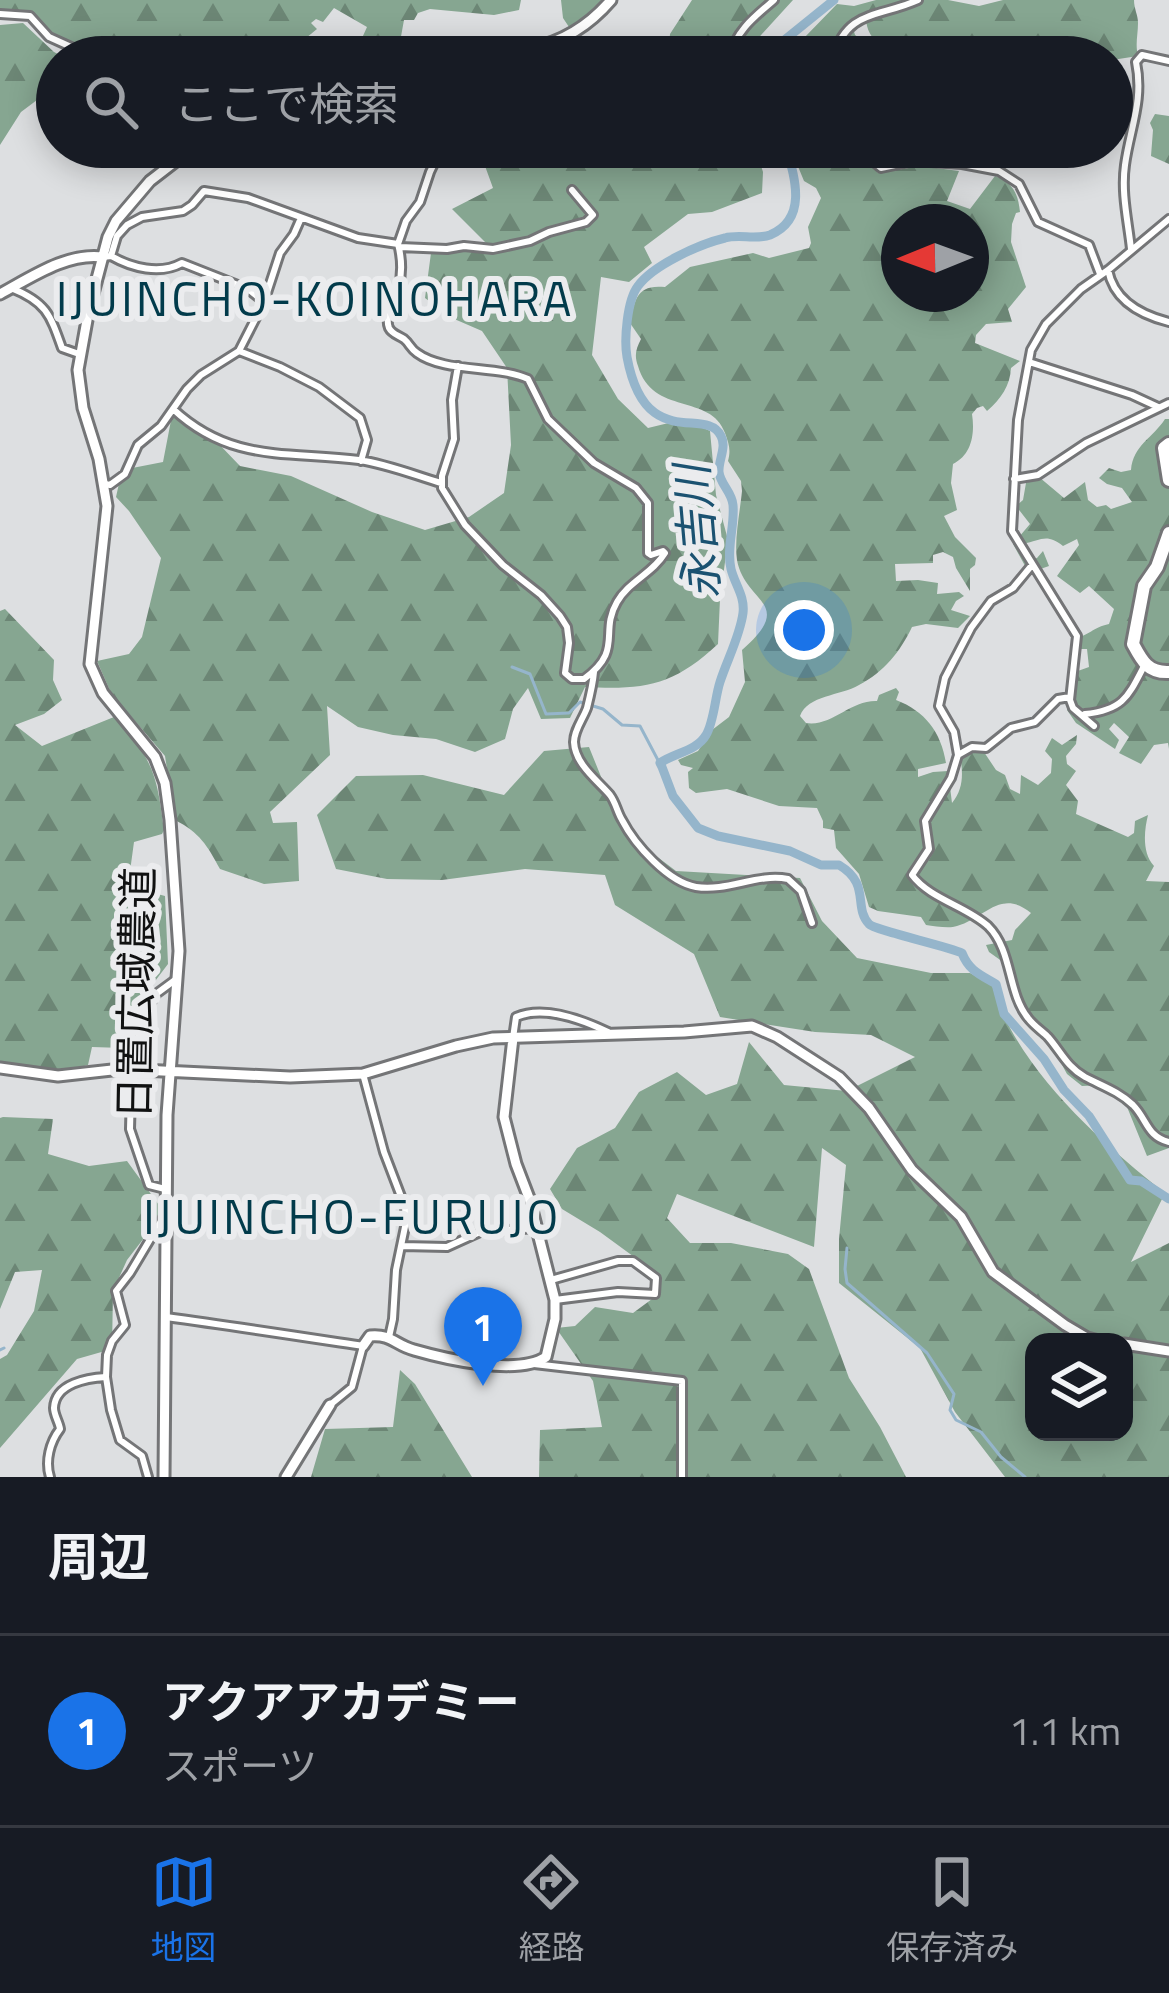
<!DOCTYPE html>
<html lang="ja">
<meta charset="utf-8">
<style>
:root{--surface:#171b24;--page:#242831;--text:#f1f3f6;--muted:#9ea1a6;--line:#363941;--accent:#1a73e8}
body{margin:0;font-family:"Titillium Web","Noto Sans JP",sans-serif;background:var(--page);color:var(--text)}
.controls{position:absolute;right:36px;bottom:36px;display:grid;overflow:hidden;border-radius:24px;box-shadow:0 6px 30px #0003}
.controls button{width:108px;height:108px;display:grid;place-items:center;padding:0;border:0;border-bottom:3px solid var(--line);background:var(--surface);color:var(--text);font:60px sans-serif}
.compass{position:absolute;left:881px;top:204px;width:108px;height:108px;border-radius:50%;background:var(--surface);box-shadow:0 6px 30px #0003;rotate:269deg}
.you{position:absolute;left:804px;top:630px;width:42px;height:42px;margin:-30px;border:9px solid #fff;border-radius:50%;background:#1a73e8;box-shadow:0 0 0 18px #1a73e833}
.badge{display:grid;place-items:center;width:78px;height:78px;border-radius:50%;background:var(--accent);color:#fff;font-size:39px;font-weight:700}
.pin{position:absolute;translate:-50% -99px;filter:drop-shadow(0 3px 6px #0008)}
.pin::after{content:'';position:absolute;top:63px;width:42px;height:36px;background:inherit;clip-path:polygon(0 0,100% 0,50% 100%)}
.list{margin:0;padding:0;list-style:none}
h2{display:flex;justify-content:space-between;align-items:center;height:156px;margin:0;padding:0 48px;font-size:51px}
h2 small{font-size:39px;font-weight:400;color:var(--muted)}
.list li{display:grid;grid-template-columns:78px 1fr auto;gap:36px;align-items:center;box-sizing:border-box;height:192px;padding:0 48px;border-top:3px solid var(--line)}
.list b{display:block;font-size:45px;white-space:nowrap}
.list p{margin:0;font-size:39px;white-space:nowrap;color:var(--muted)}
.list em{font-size:39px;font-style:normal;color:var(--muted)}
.icon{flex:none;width:66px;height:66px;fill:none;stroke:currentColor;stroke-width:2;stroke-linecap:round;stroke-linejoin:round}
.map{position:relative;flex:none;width:1169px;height:1477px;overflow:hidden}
.search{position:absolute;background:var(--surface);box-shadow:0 6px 30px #0003;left:36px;right:36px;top:36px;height:132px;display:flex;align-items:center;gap:30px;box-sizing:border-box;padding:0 42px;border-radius:66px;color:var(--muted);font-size:45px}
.sheet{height:348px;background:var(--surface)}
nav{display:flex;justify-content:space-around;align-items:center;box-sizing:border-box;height:168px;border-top:3px solid var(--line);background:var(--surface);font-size:33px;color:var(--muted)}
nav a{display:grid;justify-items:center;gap:6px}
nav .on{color:var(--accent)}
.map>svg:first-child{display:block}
</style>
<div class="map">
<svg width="1169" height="1477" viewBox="0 0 1169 1477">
<defs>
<pattern id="forest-firs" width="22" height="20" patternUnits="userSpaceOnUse" patternTransform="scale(3)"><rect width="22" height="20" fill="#86a691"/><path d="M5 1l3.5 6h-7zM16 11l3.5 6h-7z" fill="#6c8675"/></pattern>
</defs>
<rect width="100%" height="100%" fill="#dddfe1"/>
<path fill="url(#forest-firs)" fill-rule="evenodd" d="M0,0H521L519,10L494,15L430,9L418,13L414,20H404L400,42H371L358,47L367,27L334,8L323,22L316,19L311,23L317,29L306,38L254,57L78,56L46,38L29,18L0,19Z
M561,0H602L579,22L569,27L563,18Z
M692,0H793L752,45L742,34L727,57H668L670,34Z
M876,0H948L979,6L1003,0H1134C1134,9 1138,15 1138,23C1138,35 1135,44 1138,56L1112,60V57H1018L1014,52L1003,57L996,50L986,57H901C885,34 871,50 866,21L886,15V7L859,15L851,21L855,35L868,44L876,57H791L803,39L837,4L854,6Z
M23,23L54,52L64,57H57V85L21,112L0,145V25Z
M1155,114L1169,116V164L1151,156L1153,130L1150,123Z
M465,147H755L763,172L762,193L712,212L688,214L644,247L652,263L629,282L601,277L592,355L618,399L648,428L685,419L710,431L716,495L728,540L720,599L718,644C673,686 644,690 585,687L570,718L541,719L528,688L513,709L505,739L475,752L436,739L393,735L358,727L327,706L330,755L270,812L273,823L297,822L299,881L264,884L220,869C207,845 200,833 175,820L165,756L111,693L97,661L129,654L142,637L161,558L129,511L116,497L122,470L163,462L173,410L216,441L240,466L291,476L372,512L425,530L469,517L504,493L511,445L507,368L482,331L452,318L425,298L431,253L488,245L452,209L493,188L481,155Z
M790,147H865V158L878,173L921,166L959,171L947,201L970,209L995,176C1013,183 1018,193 1020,212L1016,213L1012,224L1011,242L1026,287L1008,309L1012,322L986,324L976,335L975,343L1020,361L1011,368C1010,386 1001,399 987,411L983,406L977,408L972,414C975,433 972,455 953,464L951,483L957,510L944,516L955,537L976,558L975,565L970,569V591L956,568L953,557L943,552L933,555V563L895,564L896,581L918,580L938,583L937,594L959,592L964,596L956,601L951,610L970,616L958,628L926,624L912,627C900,652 884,672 859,685C840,696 808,695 800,716L806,723C832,727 850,700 877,701L879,695L896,688L899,692L896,700C925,711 941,732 946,763L918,769V777L933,772L948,771L952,803C964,788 963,773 960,755L982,749L996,770L1005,775L1010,789L1020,794L1021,775L1038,785L1051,773L1052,759L1045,751L1052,738L1062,745L1077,735L1076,744L1066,756L1067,764L1076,771L1066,785L1078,801L1076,814L1128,837L1134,833L1135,821L1148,815C1144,831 1142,853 1154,866L1146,881L1169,882V1148L1147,1156L1125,1102L1104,1085L1082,1086L1067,1074L1055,1052L1035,1031L1007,980L1003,962L989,952L986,945L1012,940L1015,930L1031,913C1001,888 985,918 957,926C949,929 935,926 926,925L921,917L878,911L869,907L859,874L836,848L834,830L823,828V821L817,808L779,806L727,789L696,793L689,788L688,772L693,768L681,765L678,760L698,751L712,730L729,717L745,682L742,650C797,602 745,604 737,560C734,539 740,512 742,491L741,481L728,461C731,450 729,444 725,433C711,393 652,416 638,366C634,355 636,349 641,339L630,323C635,300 636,284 665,287L690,267L753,253L769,258L809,248L811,243L808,227L821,198L816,188L804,181ZM899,222H971V294H899Z
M871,147H935L933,159H909L884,165L873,159Z
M1165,419H1169V669L1159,670L1129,648C1141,669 1143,677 1169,676V749L1168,743L1154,745L1141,764L1119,753L1129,737L1114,723L1109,729L1119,740L1115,749L1076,723L1067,710L1075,672L1089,667L1087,649H1077L1074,638C1089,636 1093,627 1109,624L1114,609L1089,586L1080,593L1057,576L1079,545L1077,539L1063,546C1047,533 1041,540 1023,544L1029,560L1037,558L1043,551L1049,566L1029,573L1013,544L1030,524L1016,506L1023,500L1026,483L1039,477L1064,498L1085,482L1088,500L1097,507L1106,505L1111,509L1132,502L1122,488L1107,484L1099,478L1109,468L1121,472L1131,470C1133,445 1153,438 1165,419Z
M5,609L54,660L53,680L62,700L44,714L15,725L42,746L114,717C153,758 157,775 164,830L162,834L134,842L128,886L165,896L168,964L146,993L123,1048L92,1047L88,1065L69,1070L0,1064V611Z
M589,747L623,831L676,871L800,878L822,921L857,958L931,973H970L992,985C1016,1067 1099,1141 1165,1193L1131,1262L1169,1243V1477H1005L955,1412L920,1348L839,1283V1239L846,1165L822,1148L814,1247L677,1194L667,1218L690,1243H731L788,1254L809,1269L849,1378L880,1427L906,1477H539L540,1430L602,1427L593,1381L556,1328L575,1326L595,1307L633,1313L652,1299V1270L600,1232L562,1209L550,1189L577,1148L615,1128L639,1092L677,1072L706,1095L737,1084L749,1042L784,1085L847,1091L915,1057L871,1035L815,1032L720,1017L694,954L615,905L605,875L525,869L442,880L387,879L336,869L317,815L356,776L423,775L504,795L544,751ZM1034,1342H1124V1432H1034Z
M3,1117L53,1119L48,1154L89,1166L127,1161L164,1212L127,1260L113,1291L112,1349L77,1359L0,1448V1359L7,1355L34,1311L42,1270L15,1272L0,1309V1118Z
M400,1370L415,1384L472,1477H311L325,1429L393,1427Z"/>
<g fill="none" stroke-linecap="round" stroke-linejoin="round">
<path stroke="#95b5cb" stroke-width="3" d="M512,667L530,674L546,714L569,713L580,702L603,709L622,725L640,726L660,764
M847,1248L845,1269L847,1283L927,1353L954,1394L950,1410L956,1420L981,1432L1001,1457L1025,1477
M0,1350L4,1348"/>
<path stroke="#95b5cb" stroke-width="9" d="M774,57L782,42L834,0
M786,147C795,178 808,219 770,235C756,240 739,234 725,238C700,244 653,265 638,286C627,300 624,340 627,357C645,454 706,405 721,436C727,447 718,461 719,472C720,484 732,492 733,505C735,526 726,548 731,569C735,585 745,596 743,613C740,636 727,660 720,682C715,697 714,722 706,735C697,751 674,753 660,763L662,767L673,796L698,828L718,836L790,851L821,865H839C871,884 853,907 869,924C874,930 947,946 962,953C969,971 981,975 996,984L1004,1014L1044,1059L1064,1090L1089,1116L1130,1180L1141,1181L1169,1199"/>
<defs>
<path id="street" d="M0,14L30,16L49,37L80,51L82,57
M545,47L562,57
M729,57C737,30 753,18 774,0
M833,57C848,9 878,18 918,0
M867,147V156L881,168L914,161L962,164L999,171L1019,184L1038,222L1089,245L1100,274
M398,244L406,221L420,202L430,172L442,147
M400,247L447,249L464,246L493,249L530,241L549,232L586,222L593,215L572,190
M1131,249C1128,221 1121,193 1125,165C1130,128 1144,101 1136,62L1142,55L1169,61
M111,256C132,268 160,275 182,263L248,289L263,301
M103,257L111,256L117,236L127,225L142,217L183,211L192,205L204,191L248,198L358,238L398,244C402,259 402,276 398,291C395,302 384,316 389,328C392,334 398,335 404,339C410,344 410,348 417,353C444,373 497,365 528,379L548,419L594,463L636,488L648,503V553L651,555L663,551L665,553C653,573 628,582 617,602C599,633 624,650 584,679H572L565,673L569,643L567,627L560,616L541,595L503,565L465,525L442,488V476L454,439L452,400L458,366
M1108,270C1114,301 1141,315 1169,322
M11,288C46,302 50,314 62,348L79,354
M239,351L280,367L319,387L360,418L367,440L361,461
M1029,362L1132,395L1158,407
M173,409C231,463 287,451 359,460C387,464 414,475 441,483
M1014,479L1038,475L1086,443L1169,403
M105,484L110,485L125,474L138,445L161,426L187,389L201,375L239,351L264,302L280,253L294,234L301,218
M1032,565L1013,588L991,601L971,628L945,678L939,706L954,732L958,755L951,778L925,821L929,849L912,875C930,899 966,906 988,926C1013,951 1007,992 1028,1018C1034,1026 1042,1031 1048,1037C1061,1052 1067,1067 1085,1077C1102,1086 1118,1091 1133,1105C1147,1119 1147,1137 1169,1142
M594,672C593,684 590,696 587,708C583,719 574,730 574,742C575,764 597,780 610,795C616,803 617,812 622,820C635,845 668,882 696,887C728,892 757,873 788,879L801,891L812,923
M1085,714C1123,710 1128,697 1144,666
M1094,726L1073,708L1070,700L1077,636L1012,531L1018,420L1031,350L1046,324L1081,289L1108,270L1169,219
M958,755L972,747L986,748L1011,728L1035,722L1058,699L1070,697
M513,1038L516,1017C544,1005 581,1019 608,1032
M363,1074L384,1152L405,1207L406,1222L396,1270L393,1319L389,1337
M165,1189L149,1185L130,1129L132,1054L151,1002L156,994L175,980
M402,1246L447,1247L480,1232L536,1228
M551,1280L618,1261H633L656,1278L655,1294L618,1292L555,1300
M166,1317C232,1326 297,1336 363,1346L352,1387L330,1405
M534,1364L682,1381V1477
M50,1477C45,1461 50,1442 60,1429C59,1422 54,1415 54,1408C55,1383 88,1378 106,1377
M148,1477L142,1456L120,1440L111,1410L106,1377L107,1355L112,1341L125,1325L116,1291L130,1273L164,1216"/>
<path id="secondary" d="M343,57C437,26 532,92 611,0
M0,294C30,278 67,252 103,257
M0,1068L58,1076L121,1069L290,1077L363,1074L456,1046L493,1038L684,1032L752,1026L777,1037L839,1077L869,1108L912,1170L961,1217L993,1272L1065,1325L1087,1338L1103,1342
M1124,1344L1169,1351
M363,1346L370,1336C392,1334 395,1345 414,1350C445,1359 518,1376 546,1357L555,1319V1300L529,1198L516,1164L504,1117L513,1038
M164,1477L167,1115L179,951L170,820L165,783L155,757L103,693L90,664L107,506L99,459L83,408L78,370L89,309L108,237L116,221L150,181L194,147
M286,1477L330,1405"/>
<path id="primary" d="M1169,444L1164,448L1169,480
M1169,533L1157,567L1144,586L1133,644C1142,661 1148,673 1169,672"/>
</defs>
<use href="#street" stroke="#747577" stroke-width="12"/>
<use href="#secondary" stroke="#747577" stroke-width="15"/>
<use href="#primary" stroke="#747577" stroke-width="18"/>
<use href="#street" stroke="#fff" stroke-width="6"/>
<use href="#secondary" stroke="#fff" stroke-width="9"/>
<use href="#primary" stroke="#fff" stroke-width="12"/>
</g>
<g text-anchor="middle" stroke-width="12" stroke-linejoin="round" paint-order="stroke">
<g font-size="42" fill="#111212" stroke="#ebecee">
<text transform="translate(136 993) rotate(-89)" y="15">日置広域農道</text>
</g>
<g font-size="45" font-style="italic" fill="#1b5271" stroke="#ebecee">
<text transform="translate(697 532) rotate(-95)" y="16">永吉川</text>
</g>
<g font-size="48" letter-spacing="3" fill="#023b4b" stroke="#ebecee">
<text x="315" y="316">IJUINCHO-KOINOHARA</text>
<text x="352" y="1234">IJUINCHO-FURUJO</text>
</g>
</g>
</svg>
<div class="controls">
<button><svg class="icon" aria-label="layers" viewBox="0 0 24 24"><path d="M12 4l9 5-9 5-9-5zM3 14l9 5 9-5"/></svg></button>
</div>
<svg class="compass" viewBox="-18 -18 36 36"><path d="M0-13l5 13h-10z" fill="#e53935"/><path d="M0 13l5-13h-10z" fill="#9ea1a6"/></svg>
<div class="you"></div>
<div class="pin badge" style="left:483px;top:1386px">1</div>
<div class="search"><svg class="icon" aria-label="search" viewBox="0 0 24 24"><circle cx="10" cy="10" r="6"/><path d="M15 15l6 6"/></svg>ここで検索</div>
</div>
<section class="sheet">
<h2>周辺<small></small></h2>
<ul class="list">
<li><span class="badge">1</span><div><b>アクアアカデミー</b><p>スポーツ</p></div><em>1.1 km</em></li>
</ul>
</section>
<nav>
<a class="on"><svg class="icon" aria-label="map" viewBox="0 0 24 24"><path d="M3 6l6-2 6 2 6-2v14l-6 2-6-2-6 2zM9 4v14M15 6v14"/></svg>地図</a>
<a><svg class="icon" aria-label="directions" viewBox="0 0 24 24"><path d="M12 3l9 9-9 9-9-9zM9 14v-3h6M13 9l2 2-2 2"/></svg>経路</a>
<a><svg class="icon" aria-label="saved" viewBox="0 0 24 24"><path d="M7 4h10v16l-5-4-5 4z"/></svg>保存済み</a>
</nav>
